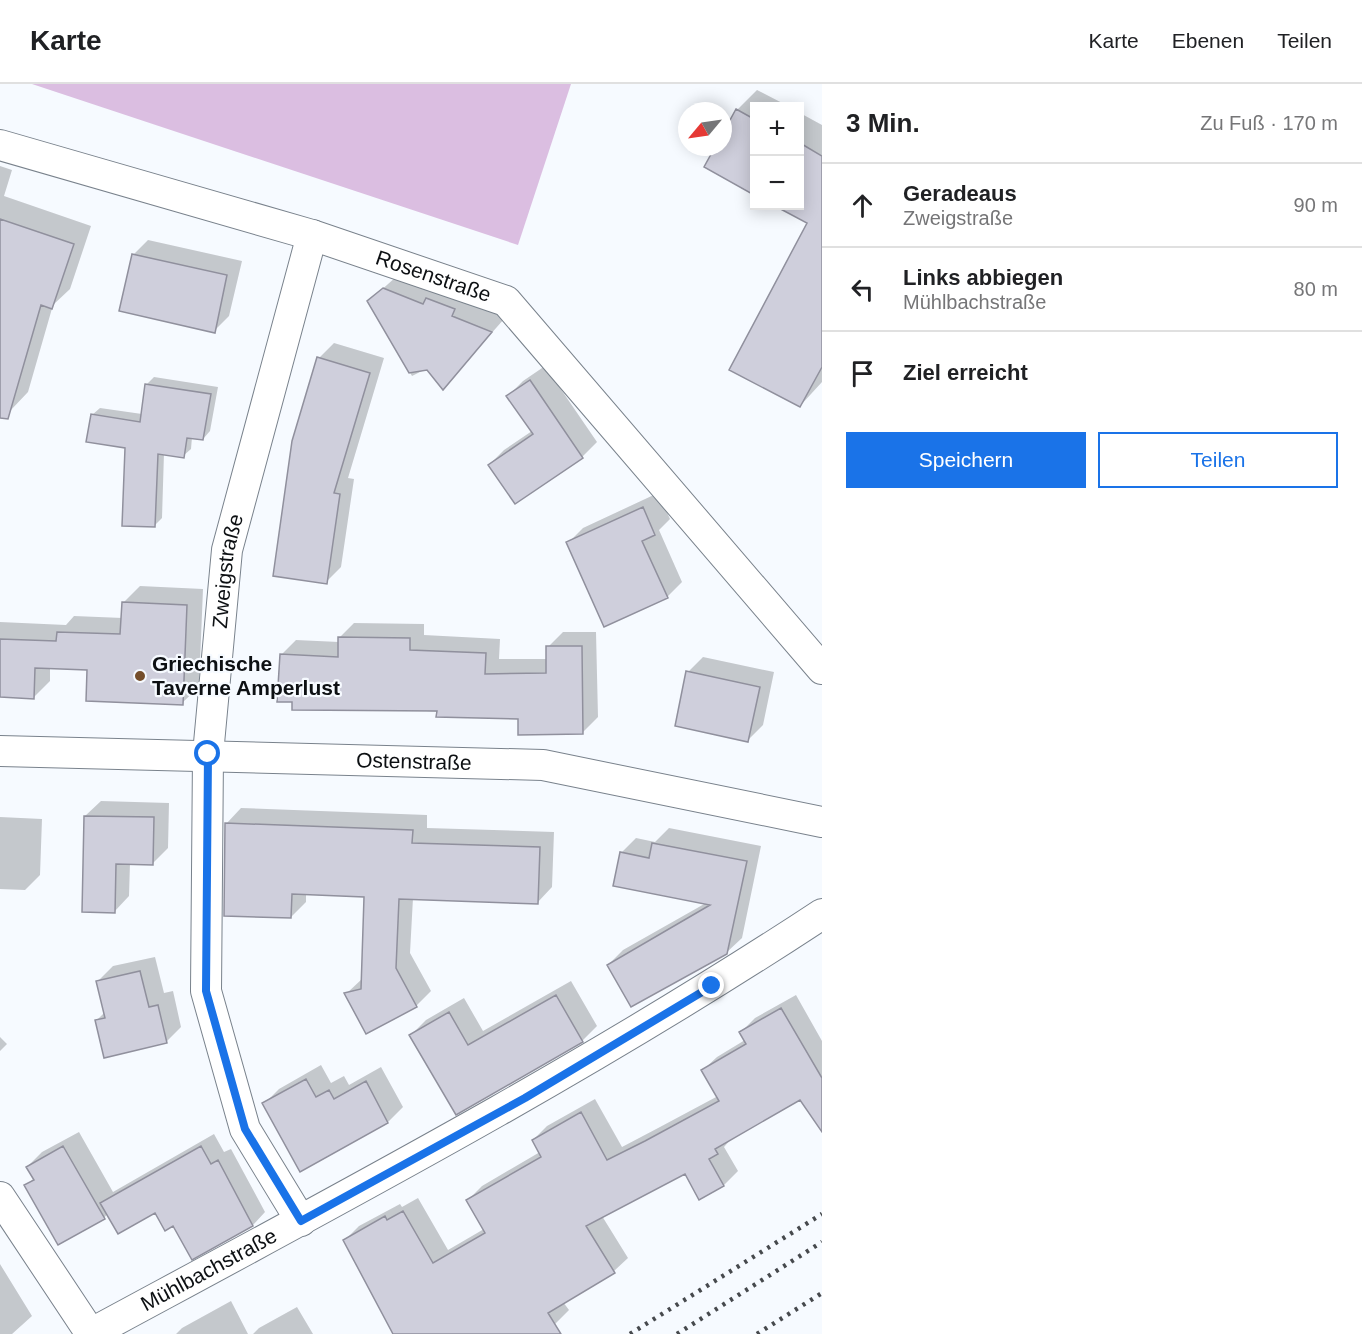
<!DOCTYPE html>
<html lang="de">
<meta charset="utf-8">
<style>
:root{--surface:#fff;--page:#f2f2f2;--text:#202124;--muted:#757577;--line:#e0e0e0;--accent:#1a73e8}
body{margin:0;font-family:Arial,sans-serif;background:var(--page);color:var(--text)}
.controls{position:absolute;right:18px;top:18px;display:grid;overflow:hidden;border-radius:0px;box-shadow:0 3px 15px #0003}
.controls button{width:54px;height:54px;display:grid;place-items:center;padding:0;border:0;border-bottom:2px solid var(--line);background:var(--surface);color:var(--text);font:30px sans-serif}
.compass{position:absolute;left:678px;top:18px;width:54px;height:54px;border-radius:50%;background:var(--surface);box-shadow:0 3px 15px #0003;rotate:241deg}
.stop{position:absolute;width:18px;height:18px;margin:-14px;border:4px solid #1a73e8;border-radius:50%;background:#fff}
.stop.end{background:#1a73e8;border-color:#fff;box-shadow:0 2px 6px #0008}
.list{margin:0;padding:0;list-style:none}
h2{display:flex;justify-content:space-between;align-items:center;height:78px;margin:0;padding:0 24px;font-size:26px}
h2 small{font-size:20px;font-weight:400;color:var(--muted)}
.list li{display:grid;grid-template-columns:39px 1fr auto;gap:18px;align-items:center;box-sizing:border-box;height:84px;padding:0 24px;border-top:2px solid var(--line)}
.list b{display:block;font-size:22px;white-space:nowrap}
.list p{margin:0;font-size:20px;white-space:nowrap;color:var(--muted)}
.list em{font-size:20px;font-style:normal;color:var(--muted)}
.actions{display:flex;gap:12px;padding:18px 24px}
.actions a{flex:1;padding:14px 0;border:2px solid var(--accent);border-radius:0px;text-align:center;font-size:21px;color:var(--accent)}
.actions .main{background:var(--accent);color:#fff}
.icon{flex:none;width:33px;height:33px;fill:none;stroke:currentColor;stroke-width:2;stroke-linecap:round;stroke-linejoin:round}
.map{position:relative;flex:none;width:822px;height:1250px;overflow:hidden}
header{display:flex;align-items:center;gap:36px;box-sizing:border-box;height:84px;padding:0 30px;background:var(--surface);border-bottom:2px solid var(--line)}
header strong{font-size:28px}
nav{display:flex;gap:33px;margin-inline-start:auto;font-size:21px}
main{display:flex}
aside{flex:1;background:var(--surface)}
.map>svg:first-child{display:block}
</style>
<header>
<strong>Karte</strong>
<nav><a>Karte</a><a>Ebenen</a><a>Teilen</a></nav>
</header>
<main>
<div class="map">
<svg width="822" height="1250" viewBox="0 0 822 1250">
<rect width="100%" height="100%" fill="#f6faff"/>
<path fill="#dbbee1" d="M32,0H571L518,161Z"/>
<path fill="#0003" d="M757,6L788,22H754V109L706,83L717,63H723V52L737,26Z
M800,29L822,41V298L800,322L810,139L778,122H800Z
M0,82L12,86L4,112L91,142L70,205L53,221L28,308L10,327L0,324Z
M148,156L242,177L229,232L214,247L133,171Z
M406,184L512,226L443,304L428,284L412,292L369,217Z
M334,259L384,274L348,394L354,395L341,483L326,498L319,274Z
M545,282L597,358L582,373L489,381L504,366L532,347L508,312L523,297Z
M154,293L218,303L210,347L203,355L192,353L191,365L183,372L164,369L162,434L155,441L127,363L92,331L100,324L142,330L147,300Z
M658,409L670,435L659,446L682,498L667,513L568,459L583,444Z
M140,502L203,505L199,603L182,619L88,584L50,583V597L34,613L0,612V538L66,541L74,532L123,534V519Z
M354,539L424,540V551L500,555L499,575H548V563L563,548H596L598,633L583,648L519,634L293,617L281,571L296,556L339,558V554Z
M703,573L774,588L763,641L748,656L688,588Z
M101,717L169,719L168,764L153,779H130L129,812L114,828L85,732Z
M241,724L427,731V744L554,748L552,803L537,819L413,814L410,869L431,907L416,922L346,910L363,894L366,812L306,809V818L291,833L226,740Z
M0,733L42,735L40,791L25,806L0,805Z
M669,744L761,762L742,854L726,869L697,887L696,885L608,881L623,866L706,819L621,769L636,754L655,758Z
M155,873L164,909L173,907L181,943L166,958L97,936L105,928L98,897L113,882Z
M571,897L597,942L582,957L456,1029L411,951L426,936L464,914L483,947Z
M796,911L822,957V1045L800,1014L731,1055L724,1063L738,1087L724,1101L700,1114L685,1088L602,1132L628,1174L614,1187L563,1218L569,1226L555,1240L539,1250H396L345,1156L359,1142L400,1120L402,1123L418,1114L448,1166L484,1145L468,1116L482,1102L540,1068L533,1056L547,1042L595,1015L622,1063L660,1043L718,1012L703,986L717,973L745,956L741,948L755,934Z
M0,953L7,960L0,967Z
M321,981L331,999L344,992L349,1001L381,983L403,1023L388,1038L301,1086L264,1020L279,1005Z
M79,1048L113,1108L214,1050L224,1068L231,1065L265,1128L253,1141L192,1174L174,1140L155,1127L108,1129L104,1134L26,1102L34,1094L27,1083L42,1068Z
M0,1180L32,1232L12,1250H0Z
M231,1217L248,1250H176L182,1244Z
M297,1223L313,1250H253L259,1244Z"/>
<path fill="#cfcfdc" stroke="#90909d" stroke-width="1.5" d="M736,25L754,35V111L704,83L715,63H723V49Z
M800,59L822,72V283L800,323L729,286L807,139L775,122H800Z
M0,135L74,160L52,225L41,221L8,335L0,334Z
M132,170L227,191L215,249L119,227Z
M383,204L423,220L426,214L455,225L452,232L492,248L443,306L427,286L409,289L367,217Z
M317,273L370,289L334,409L340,410L327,500L273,492L292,357Z
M530,296L583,374L515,420L488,381L533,350L506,312Z
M145,300L211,310L203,356L187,354L184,374L158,370L155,443L122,442L125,364L86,358L91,330L140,338Z
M643,423L655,451L642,457L668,514L604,543L566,458Z
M122,518L187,521L183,621L86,617L87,586L35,584L34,615L0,613V555L56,557L57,548L120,550Z
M338,553L410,554V566L486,569L485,590L546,589V562H582L583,650L518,651V635L436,633L437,627L292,626V618H277L280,570L338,573Z
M686,587L760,603L748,658L675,642Z
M84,732L154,733L153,781L116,780L115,829L82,828Z
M225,739L413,746L412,759L540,763L538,820L399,815L396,884L417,923L366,950L344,909L361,905L364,813L292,810L291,834L224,832Z
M652,759L747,777L727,870L631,923L607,881L710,821L613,802L620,768L649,774Z
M140,887L149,923L158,921L167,959L104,974L95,936L105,934L96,897Z
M556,911L583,958L456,1031L409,951L449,928L468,961Z
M781,924L822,994V1048L800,1016L715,1065L718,1070L709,1075L724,1102L699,1116L685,1090L586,1142L615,1189L548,1229L561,1250H393L343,1156L385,1132L387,1136L403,1127L433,1179L485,1149L466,1116L541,1073L532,1056L581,1028L607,1076L645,1057L719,1017L701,986L746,960L739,948Z
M306,995L316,1013L329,1006L334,1015L366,997L388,1039L300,1088L262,1019Z
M63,1062L105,1135L58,1161L24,1101L34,1096L26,1083Z
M201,1062L211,1080L218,1076L253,1142L192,1176L173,1142L165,1147L155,1129L118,1150L100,1119Z"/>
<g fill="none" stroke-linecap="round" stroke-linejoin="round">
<defs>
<g id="minor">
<path id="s1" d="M0,61L312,151L506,217L822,585"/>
<path id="s2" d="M0,667L543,681L822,738"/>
<path d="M0,1113L91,1250"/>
<path id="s3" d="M301,1137L245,1045L206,907L208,670L227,466L312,151"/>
<path id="s4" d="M90,1250C338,1116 587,985 822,830"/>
</g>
</defs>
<use href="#minor" stroke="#79828c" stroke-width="32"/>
<use href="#minor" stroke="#fff" stroke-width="30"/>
<path stroke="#46494d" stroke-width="4.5" stroke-dasharray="3 6" stroke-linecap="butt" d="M630,1250L822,1130
M677,1250L822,1158
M757,1250L822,1209"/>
</g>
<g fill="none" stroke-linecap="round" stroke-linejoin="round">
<path stroke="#1a73e8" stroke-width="8" d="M208,670L206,907L245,1045L301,1137L525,1014L712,902"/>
</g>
<circle fill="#754e2b" stroke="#f6faff" stroke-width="2" cx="140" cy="592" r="6"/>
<g text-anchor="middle" stroke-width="4.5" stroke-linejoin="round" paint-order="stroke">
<g font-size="21" fill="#0d1013" stroke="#f6faff">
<text dy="7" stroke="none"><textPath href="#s1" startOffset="453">Rosenstraße</textPath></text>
<text dy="7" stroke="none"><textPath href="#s3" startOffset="672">Zweigstraße</textPath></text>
<text dy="7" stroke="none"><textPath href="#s2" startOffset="414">Ostenstraße</textPath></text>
<text dy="7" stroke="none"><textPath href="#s4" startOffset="135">Mühlbachstraße</textPath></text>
</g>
<g font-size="21" font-weight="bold" fill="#0d1013" stroke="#f6faff" text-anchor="start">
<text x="152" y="587">Griechische<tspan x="152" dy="24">Taverne Amperlust</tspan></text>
</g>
</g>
</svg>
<div class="controls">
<button>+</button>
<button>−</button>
</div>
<svg class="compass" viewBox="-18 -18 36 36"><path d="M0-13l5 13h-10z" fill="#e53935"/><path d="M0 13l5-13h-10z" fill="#757577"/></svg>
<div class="stop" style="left:208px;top:670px"></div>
<div class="stop end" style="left:712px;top:902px"></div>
</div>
<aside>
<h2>3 Min.<small>Zu Fuß · 170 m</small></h2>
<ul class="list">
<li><svg class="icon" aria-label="ahead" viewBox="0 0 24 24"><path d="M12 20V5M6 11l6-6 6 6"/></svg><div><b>Geradeaus</b><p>Zweigstraße</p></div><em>90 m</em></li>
<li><svg class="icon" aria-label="left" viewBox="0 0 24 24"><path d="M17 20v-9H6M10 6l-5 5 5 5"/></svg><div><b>Links abbiegen</b><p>Mühlbachstraße</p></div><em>80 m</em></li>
<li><svg class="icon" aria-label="arrive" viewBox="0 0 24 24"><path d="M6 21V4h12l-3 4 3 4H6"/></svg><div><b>Ziel erreicht</b></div></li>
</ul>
<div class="actions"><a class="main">Speichern</a><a>Teilen</a></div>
</aside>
</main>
